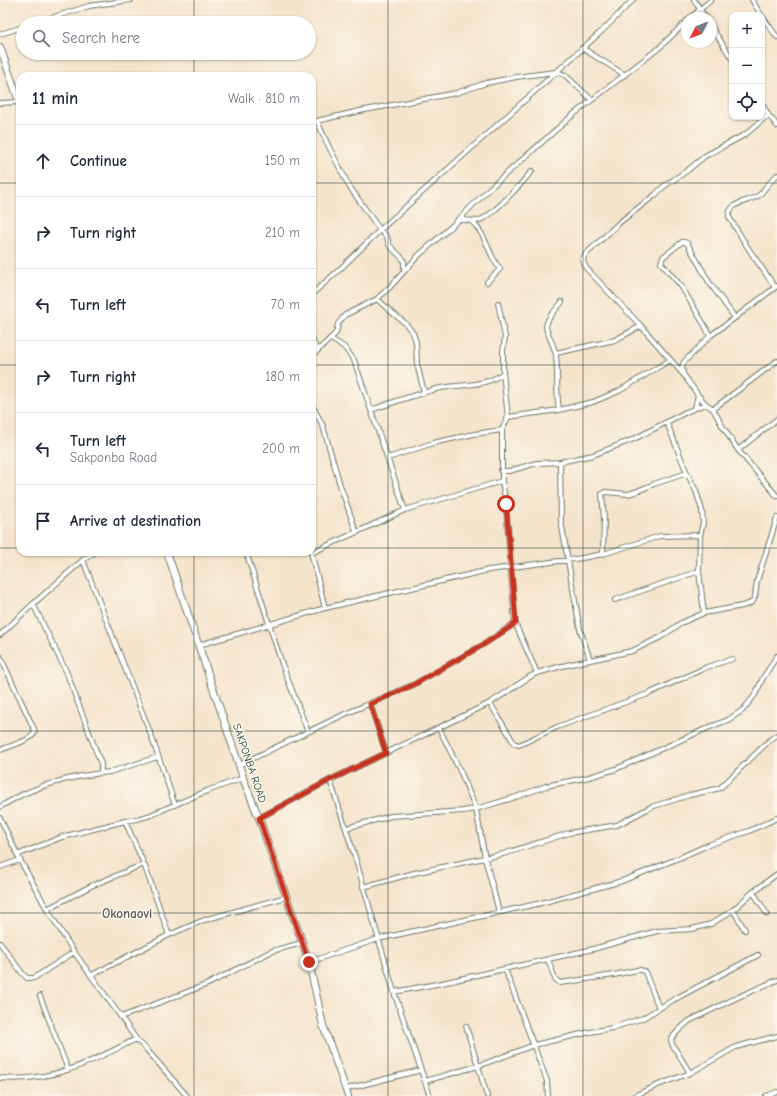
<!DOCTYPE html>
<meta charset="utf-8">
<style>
:root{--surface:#fff;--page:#f2f2f3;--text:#1f2937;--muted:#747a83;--line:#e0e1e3}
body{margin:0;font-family:"Comic Neue",sans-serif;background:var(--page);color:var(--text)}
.controls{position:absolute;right:12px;top:12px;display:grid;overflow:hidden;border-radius:8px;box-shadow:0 1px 3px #0004}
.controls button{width:36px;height:36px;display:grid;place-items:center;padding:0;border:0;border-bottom:1px solid var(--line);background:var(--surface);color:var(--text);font:20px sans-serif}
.compass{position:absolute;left:681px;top:12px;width:36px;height:36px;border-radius:50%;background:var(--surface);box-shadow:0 1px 3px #0004;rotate:228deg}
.stop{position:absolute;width:12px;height:12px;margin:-9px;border:3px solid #c8321e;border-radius:50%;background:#fff}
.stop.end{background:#c8321e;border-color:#fff;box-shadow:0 1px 4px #0008}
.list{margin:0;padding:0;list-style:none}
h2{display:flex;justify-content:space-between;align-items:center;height:52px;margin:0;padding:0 16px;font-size:17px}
h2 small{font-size:13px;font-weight:400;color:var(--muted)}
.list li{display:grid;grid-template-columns:26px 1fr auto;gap:12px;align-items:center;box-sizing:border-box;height:72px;padding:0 16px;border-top:1px solid var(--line)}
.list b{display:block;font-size:15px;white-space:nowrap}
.list p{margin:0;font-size:13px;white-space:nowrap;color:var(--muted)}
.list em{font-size:13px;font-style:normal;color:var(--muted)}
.icon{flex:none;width:22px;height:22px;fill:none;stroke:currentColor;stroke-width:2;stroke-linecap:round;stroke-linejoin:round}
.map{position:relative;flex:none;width:777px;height:1096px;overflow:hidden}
.search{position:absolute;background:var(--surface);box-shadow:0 1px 3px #0004;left:16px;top:16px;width:300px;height:44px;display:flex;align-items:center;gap:10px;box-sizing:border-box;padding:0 14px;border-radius:22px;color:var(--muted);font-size:15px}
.panel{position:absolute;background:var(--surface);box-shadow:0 1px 3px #0004;left:16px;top:72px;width:300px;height:484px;border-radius:12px}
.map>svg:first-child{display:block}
</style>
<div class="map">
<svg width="777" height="1096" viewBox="0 0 777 1096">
<rect width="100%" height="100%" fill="#fbf7ec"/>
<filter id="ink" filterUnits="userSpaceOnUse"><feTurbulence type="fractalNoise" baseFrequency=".025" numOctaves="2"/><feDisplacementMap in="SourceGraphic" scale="8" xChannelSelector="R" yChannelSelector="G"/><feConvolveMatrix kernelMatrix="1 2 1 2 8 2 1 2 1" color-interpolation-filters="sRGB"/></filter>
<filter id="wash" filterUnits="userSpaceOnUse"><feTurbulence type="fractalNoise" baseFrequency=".012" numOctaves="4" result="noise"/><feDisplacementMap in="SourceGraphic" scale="16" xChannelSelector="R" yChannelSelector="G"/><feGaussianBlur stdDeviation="0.9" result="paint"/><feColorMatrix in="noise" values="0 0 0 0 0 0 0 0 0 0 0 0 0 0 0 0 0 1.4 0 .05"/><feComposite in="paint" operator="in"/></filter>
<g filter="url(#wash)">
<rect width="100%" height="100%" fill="#f5e4cc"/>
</g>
<g filter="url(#ink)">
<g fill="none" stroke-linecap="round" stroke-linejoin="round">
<defs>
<path id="street" d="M694,0L706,18
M752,0L761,15
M762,16L777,37
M690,18L711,0
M35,23L89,6L131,0
M711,26L732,59
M0,34L23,27
M582,48L625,75
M0,103L19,102
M762,104L769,116
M317,121L328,145L349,186L380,230L387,237L389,245L403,259L404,262V270
M312,122L360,111L456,93L486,83L516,77L555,72L560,73L565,75L592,100
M777,126C774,122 772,117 767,116L746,134L705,156L688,170L663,187L655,195L620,222L585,255L583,259L584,264L586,268L641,326L683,374L698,395L706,404L713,409L723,427L738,450L777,496
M458,219C464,220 471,221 477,221C490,219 523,182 532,171
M471,221C482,230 486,243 492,256C494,260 497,265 500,269L487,282
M775,287L750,251L729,217C728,202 748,202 758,196C762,194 763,190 766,187C769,183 773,179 777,175
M312,294L339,270L380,230L602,31L633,0
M377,299L389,310L405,323L413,333L416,342L417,364L424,392
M498,303L505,337L503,351V373L508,417L502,430V481
M710,336L705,326L681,286L661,263L663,257L682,242H684L687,243L709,282L735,318
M312,338L317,351
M331,339L344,347L354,360L405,510
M556,353L615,340L641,326
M312,356L336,333L338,324L345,315L377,299L390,287L418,256L453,225L490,188L574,114L659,48L687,21
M683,373L682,367L684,362L710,336L732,320L777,286
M312,405L323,426L340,485L356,531
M695,408L698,395
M713,409L777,361
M371,410C388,404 405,398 423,393C429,391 435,389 441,388C461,384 486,387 503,373
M559,410C556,392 558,373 556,355C554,346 549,337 546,328C546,318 556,310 562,302
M508,417L559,410L593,402L619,391L670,360
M667,423L687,473L696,491L702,510L703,523L700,535L699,571L704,613L742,606L749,604L753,601L755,596L757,581L777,518
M738,450L777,419
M388,458L433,443L474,434L502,430
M560,462L561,521L580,629L590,660
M501,471H509L537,463L560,462L593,455L634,439L686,412L706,404
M246,552L282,664L308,732
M311,552L325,608
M311,553L405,510L502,481L506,504L515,623L537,673
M603,554L604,518L602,494L605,492L628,494L635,492L654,484L687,473
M83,560L151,735L175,805
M615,600L699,571
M0,635L33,604L83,560L95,552
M199,645L325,608L489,570L582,558L603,554L660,536L700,535
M0,656L34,729C35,732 35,732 33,735C27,742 9,746 0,750
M370,703L386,753
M490,703L514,743L519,745L557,727L648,694L707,667L732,659
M439,728L461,773L476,809L485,858L499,912
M239,765L345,714L413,685L486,643L515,623
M101,773L110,772L158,757
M330,780L355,857L394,992L430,1096
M0,807C9,802 18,796 28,792C51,782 77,776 101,773V764L66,671L33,604
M0,818L20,860L47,909L74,952L121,1017L136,1039L147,1050L187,1096
M259,818L330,780L490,703L531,676L537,673L562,666L632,651L661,637L681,623L704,613
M125,821L144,864
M346,828L391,816L463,811L476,809L516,797L546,786L589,777L616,769L710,727L728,720L743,710L755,695L763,678L777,656
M17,855L62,837L125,821L137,819L148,816L207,791L243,778
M0,867L20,860
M363,887L414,873L503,854L569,833L617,825L651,807L690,795L720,788L771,739L777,735
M753,892L767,914
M47,909L91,886L144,864L169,935
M733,910L745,930
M0,943L22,973L27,978H34L74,952
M548,959L555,979L560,983L614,975L637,970H641L645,972L659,1008
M309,962L378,939L537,904L622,881L679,858L708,845L749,831L777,818
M505,969L547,1081L548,1096
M92,975L169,935L204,920L286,897
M394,992L442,983L593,949L657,931L692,929L711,924L733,910L753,892L777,874
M40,996L68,1070
M121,1017L208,984L272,951L302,943
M466,1026L487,1096
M690,1073L672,1044L671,1039L678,1031L689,1021L736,998L777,980
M0,1078C52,1083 91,1062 136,1039
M425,1081L478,1066L534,1045L590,1032L612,1028L643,1018L673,1000L758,955
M346,1089L421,1070
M634,1096L658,1085L690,1073L736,1047L777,1036
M766,1096L777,1092"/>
<path id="secondary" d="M0,47L20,104
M167,552L239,765L243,778L259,818L309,962L323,1025L348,1096"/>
</defs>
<use href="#street" stroke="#6a7769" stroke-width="6"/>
<use href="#secondary" stroke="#6a7769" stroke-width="8"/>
<use href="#street" stroke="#fff" stroke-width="4"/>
<use href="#secondary" stroke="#fff" stroke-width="6"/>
</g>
</g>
<g fill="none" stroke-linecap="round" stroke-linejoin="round" filter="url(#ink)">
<path stroke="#c8321e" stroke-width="5" d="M309,962L259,818L330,780L386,753L370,704L413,685L486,643L516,623L506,504"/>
</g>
<path fill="none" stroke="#1f3d34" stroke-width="1" stroke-opacity="0.55" d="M194,0V23M388,0V1096M583,0V1096M194,53V76M0,183H20M312,183H777M0,365H20M312,365H777M0,548H20M312,548H777M194,552V1096M0,731H777M0,913H777"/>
<g text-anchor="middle" stroke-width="3" stroke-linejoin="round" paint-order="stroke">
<g font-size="11" fill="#1f3d34" stroke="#fbf7ec">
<text transform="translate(250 763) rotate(71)" y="4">SAKPONBA ROAD</text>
</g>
<g font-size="13" font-weight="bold" fill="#60595e" stroke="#fbf7ec">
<text x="127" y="918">Okonaovi</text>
</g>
</g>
</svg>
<div class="controls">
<button>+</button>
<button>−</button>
<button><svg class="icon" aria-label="locate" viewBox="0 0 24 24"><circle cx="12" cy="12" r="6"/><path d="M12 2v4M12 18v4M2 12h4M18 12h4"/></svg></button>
</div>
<svg class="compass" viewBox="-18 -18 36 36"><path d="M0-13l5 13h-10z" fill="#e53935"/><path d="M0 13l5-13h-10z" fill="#747a83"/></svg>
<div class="stop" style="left:506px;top:504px"></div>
<div class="stop end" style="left:309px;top:962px"></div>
<div class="search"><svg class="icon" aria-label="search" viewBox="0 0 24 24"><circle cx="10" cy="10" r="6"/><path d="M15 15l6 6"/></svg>Search here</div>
<section class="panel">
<h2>11 min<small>Walk · 810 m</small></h2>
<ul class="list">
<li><svg class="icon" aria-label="ahead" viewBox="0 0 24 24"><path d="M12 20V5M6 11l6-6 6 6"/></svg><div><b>Continue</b></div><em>150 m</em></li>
<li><svg class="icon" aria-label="right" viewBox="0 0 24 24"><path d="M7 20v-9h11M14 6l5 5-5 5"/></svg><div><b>Turn right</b></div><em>210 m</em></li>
<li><svg class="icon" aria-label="left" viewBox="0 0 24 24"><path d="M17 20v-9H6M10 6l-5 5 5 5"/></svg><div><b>Turn left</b></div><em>70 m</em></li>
<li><svg class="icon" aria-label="right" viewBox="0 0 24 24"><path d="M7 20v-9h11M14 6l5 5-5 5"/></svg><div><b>Turn right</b></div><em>180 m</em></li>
<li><svg class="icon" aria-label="left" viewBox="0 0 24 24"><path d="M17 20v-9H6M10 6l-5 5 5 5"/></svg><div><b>Turn left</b><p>Sakponba Road</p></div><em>200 m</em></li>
<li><svg class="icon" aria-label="arrive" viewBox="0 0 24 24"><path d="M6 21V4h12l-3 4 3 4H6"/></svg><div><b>Arrive at destination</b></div></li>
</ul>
</section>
</div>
